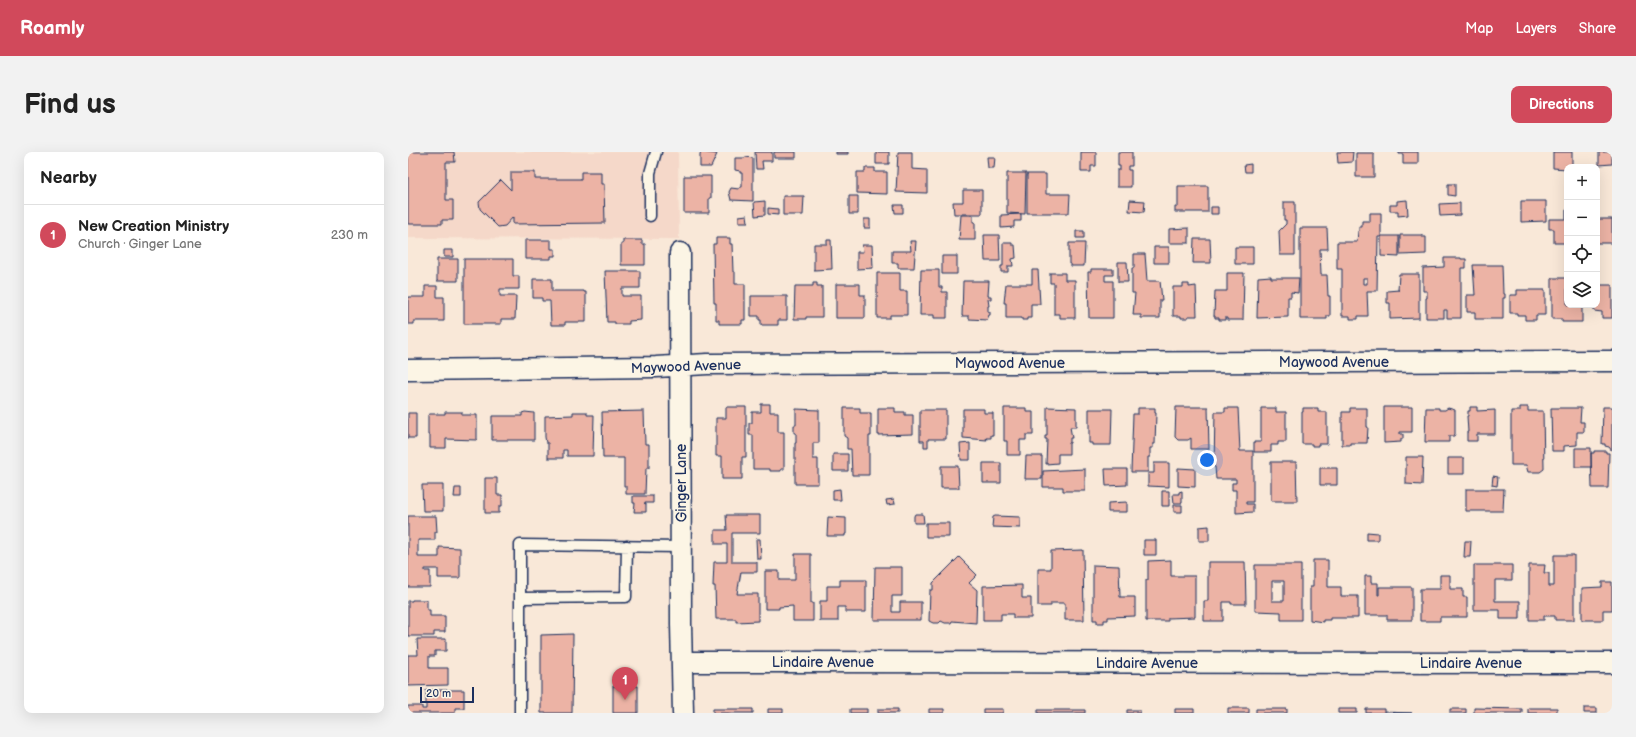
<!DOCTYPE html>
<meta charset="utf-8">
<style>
:root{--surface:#fff;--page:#f2f2f2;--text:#222;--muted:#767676;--line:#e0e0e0;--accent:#d1495b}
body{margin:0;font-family:"Balsamiq Sans",sans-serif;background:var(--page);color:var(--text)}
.controls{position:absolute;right:12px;top:12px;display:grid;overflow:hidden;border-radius:8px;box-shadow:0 4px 16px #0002}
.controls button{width:36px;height:36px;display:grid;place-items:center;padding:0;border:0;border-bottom:1px solid var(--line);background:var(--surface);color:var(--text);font:20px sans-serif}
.scale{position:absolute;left:12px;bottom:10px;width:54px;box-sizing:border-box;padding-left:4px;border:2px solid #1b2f5e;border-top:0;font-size:11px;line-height:14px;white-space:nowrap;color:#1b2f5e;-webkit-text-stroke:3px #fcf5e5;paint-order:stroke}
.you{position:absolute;left:799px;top:308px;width:14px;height:14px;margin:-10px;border:3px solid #fff;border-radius:50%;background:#1a73e8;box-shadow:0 0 0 6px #1a73e833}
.badge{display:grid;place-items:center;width:26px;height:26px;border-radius:50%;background:var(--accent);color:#fff;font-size:13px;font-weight:700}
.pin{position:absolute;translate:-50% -33px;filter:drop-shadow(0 1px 2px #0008)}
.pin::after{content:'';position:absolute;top:21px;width:14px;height:12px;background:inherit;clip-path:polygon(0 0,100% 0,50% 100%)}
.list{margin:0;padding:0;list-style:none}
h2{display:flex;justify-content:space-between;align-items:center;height:52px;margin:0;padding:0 16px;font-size:17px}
h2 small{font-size:13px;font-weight:400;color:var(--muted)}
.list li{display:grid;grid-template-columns:26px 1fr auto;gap:12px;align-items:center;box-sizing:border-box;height:60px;padding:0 16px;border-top:1px solid var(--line)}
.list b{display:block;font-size:15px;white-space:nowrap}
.list p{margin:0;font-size:13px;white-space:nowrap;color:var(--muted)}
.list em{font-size:13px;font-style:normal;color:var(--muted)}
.icon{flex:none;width:22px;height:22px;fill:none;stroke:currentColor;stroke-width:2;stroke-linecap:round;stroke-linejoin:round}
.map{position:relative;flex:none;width:1204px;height:561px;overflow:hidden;border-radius:8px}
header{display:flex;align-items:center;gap:24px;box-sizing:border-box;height:56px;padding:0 20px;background:var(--accent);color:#fff}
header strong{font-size:19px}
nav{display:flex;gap:22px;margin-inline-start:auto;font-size:14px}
.intro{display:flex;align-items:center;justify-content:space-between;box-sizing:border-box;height:96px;padding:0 24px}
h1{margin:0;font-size:28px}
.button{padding:10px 18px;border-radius:8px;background:var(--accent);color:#fff;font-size:14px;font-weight:700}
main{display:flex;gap:24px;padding:0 24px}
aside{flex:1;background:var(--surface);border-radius:8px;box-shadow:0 4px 16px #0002}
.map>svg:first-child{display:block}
</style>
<header>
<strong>Roamly</strong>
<nav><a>Map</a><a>Layers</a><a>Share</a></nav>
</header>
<div class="intro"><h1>Find us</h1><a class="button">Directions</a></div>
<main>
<aside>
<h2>Nearby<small></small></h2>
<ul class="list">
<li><span class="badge">1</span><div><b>New Creation Ministry</b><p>Church · Ginger Lane</p></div><em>230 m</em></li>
</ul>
</aside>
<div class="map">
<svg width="1204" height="561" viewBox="0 0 1204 561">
<rect width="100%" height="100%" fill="#f9e8d8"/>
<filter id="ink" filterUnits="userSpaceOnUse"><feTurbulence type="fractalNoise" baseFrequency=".025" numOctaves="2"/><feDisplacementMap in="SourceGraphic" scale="8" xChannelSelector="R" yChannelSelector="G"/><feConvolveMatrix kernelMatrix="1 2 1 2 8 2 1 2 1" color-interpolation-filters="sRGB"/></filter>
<g filter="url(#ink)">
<path fill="#f5d8c9" d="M0,0H270L271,87L0,86Z"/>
<path fill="#ecb3a5" stroke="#1b2f5e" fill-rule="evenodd" d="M0,0H46L47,10H38V48H45V68H34V72H0Z
M293,0L309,2L303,15H292V2Z
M347,0H364V9H354L355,17H348Z
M366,0H388V6H366Z
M428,0H440V2H428Z
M468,0H481V12H468Z
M490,0H504V17L519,18V41L488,40Z
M673,0H688V14H683V20H673Z
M710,0H724V14H720V18H723V35H709V18H712V14H710Z
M929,0H945L944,10L930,11Z
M991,0H1010V12H995V2H991Z
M1145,0H1164V15H1159V17L1145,16Z
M1191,0H1204V12L1191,13Z
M948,1H966V25H948Z
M337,5L345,6V49L323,48L321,40L323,36L331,37L332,35H334V21H332V19L327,18V6H337Z
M579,5H587L586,16H580Z
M843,12V20H837L836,13Z
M457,16H467V20H479V42L449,41V20H457Z
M103,20H127V27H173V20H193V32H196L197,71L105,72V65L97,74L90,75L72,57L71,50L93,28L103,38Z
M599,21H618L617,62L599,61Z
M619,22H638V42H662L661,61H619Z
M276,24H303V46H301V61H276Z
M1040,32H1047V44L1040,43Z
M770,34H800V60H767V55H770Z
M555,38H574V62H546L545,50H555Z
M375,44H396L395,63H375Z
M441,44H450V62H441Z
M722,48L737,49L736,60L721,59Z
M999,48L1000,63L990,64V59H982V53H989V49Z
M357,49V63L347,64L346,50Z
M1113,49H1138V69L1113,70Z
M876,50H887V103H872L871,79L878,72V68H876Z
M1052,51V63L1032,64L1031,52Z
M486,53H495V61H487Z
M803,55H810V62H803Z
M360,56L370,57V63L360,62Z
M1158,58H1159V91H1146V77H1141V67H1158Z
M962,61H973V85H970L969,139H959L960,164H950V167H942V164H934V117H929V90H949L950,79H951V75H954V69H962ZM955,126H959V132H955Z
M613,62V69H606V75L593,76V63Z
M339,63L340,70H331V64Z
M553,63H565V70H567V88H551Z
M456,67H462V76H456Z
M1189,67H1204V91H1189Z
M781,76V91H761V77Z
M892,76H919L920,97H912L913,123H919L920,144H922V164H919V167H892Z
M668,79H676V86H668Z
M576,83H591L592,109H577Z
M992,83H1014V85H1018V102L992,103Z
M973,84H991V105L973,104Z
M308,86H322V92H324L325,120H327V132H337V168H334V172H311V168H308V151H306L305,92H308Z
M786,87H802L803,111H785Z
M117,88H143V97H147V104H143V107H117Z
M215,88H234V92H237V113H213V92H215Z
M419,88H423L424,117L406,118V92H419Z
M502,89H508L506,116H490V111H484V99H503Z
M595,91H604V93H607L608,106L604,107L605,114H600V120H593V114H595Z
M661,91H677L676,114H663V112H661Z
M454,93H464L465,116L449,117V100H455Z
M746,95H761V111H746Z
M827,95H845V112H827Z
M36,98H45V105H36Z
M726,102H737L739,129H752L754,148H752V166H733V163H725L727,141H724V116H726Z
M534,104H549V122H534Z
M1036,106H1053V107H1058V116H1053V166H1039V158H1036V166H1018V146H1019V139H1015V116L1036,115Z
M29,107H50V129H29Z
M56,107H105V124H111V137H92V144H108L107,167H93V172H56Z
M710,110H719L720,130H710Z
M1065,113H1094L1095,142H1097V146H1095V167H1067V160H1059V143H1067Z
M683,117H705V123H697V129H705V166H681L680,120H683Z
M513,118H531V135H534V140H539V166H526V163H512Z
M624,118H630L632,152H623V166H619V168H614V166H598V151H596L598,132H624Z
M197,119H232V136H214V144H233V168L221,169V172H207V170H199Z
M469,121H492V139H499V163H482V166H469Z
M642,121H657V128H667V166H652V162H646V131H642Z
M819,121H836L835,168H819V166H817V168H811V166H807V164H806L807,139H819Z
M991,122H1011V166L982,167V151H979V139L991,138H990Z
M863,124V126H891L890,141L883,140V145H880V165L849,166L850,125Z
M1144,126H1159V153H1174V170H1154V167H1144Z
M125,127H144V139H176V140H178V170H157V173H143L142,149H134V146H125Z
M555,129H581L580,144H583V147H580L581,154H580V160H582V163H581L579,168L561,167V164H554Z
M405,131H409V134H414V165H398V167H386L387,134H405Z
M428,132H452V143H457V166H428Z
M775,132H781V135L788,134L789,164H780V166H773V164H765V135H775Z
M1189,133H1204V166H1194V160L1186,159V153H1189Z
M17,134H29V145H36V169H6V172H0V145H17Z
M1109,138H1137V163H1128V168H1117V163H1109V161H1102V143H1109Z
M343,144H379V168H370V173H353V168H351V164H343Z
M353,252H362V260H370V280H376V317H373V319H362V317H345V283H341V271H344V260H353Z
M318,255H338V305H334V327H314V304H308V266H318Z
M639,255L668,256V275H662L664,286H662V291H661V302H650V311L638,312L639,287H637V284H639Z
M768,255H800L801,297H783V286L780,288H770L767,285Z
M976,255H1004V280H992V282H995V287H993V290L976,291Z
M1062,255H1069V259L1087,258V282H1069V289H1059V280H1060L1059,264H1060V259H1062Z
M1112,255H1120V259H1135L1136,317L1132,320H1120L1118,313H1103V259H1112Z
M1195,255H1204V299L1201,295L1197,294V292H1194Z
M436,256H452V261H463V284H461V323H444L443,297H439V286L436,284Z
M470,256H487V260H497V263H505V282L470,283Z
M596,256H618V260H625V283H618V288H612V303H599V289H596Z
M730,256H747V261H748L747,292H745V296H742V305H740V320H723L725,262H730Z
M817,256H830L832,299H845V350H838V352H845V360L828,361V338H824V331H828V327H808L807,315H806L807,260H817Z
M853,256H868V260H878V290H870V293H863V300H846V290H853Z
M895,256H910V260H919V292H910V294H904V292H894V260H895Z
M942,256H959V275H960L959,291H942V293H934V260H942Z
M1018,256H1031V258H1037L1040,256L1047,258V282L1046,284H1041V290H1017Z
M1143,256H1173L1172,270H1176V280H1169V293L1156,294V299H1144Z
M388,257L411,258V291H405V307H410V332H387V291H388V281H386V273H388Z
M555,257H576V261H585V283H583V286H578L579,288L555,286Z
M681,257H704L703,293H684V291H681Z
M512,258H538V287H520V295H516V289H512Z
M236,259L237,292H241V316H238L237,342H218V334H216V306H195L194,260Z
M37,260H54V263H69V288L38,287V296H22V283H20V263L22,262H37Z
M117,260L126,261V288H84V264H114V261Z
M165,260H179V263H186L185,304H159V298H155V306H140V291H138L137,285V264L165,263Z
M0,261H8V286H0Z
M562,291V308H553L552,292Z
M1167,296H1183V315H1167Z
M1186,299H1198V301H1201L1200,336H1184L1183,301H1186Z
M425,302H440V319H425Z
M618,304H634V327H617Z
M998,305H1015L1014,333L998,332Z
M1040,306H1056V322H1040Z
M863,310H888L889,349H863Z
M575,311H593V331H575Z
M746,311H761V335L740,334V321H746Z
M533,314H550L551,336H533Z
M770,316L787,317V335L770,334Z
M912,316H929V333H912Z
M677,317V339H655V335H635V319Z
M697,317H719V333L698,334Z
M1085,324L1090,325L1089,334L1084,333Z
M77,326H89V343H94V354H91V361H77Z
M14,333H35V359H15Z
M47,336H53V345H46Z
M432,337L433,348H425V338Z
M1058,337H1096L1095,359H1058Z
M754,339H761V354H754Z
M774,339V351H766L765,342H771V340Z
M225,344H245V351H236L238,352V360H226L227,351H225Z
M486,347L487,352L479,353L478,348Z
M719,350V360H700V351Z
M766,353H774V360H766Z
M507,362H515L516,371H506V364Z
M318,363H352V381H324V410H349V420H333L329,442H350V469L328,470V467H308L307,434H305L306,410H319V392H307V378H319Z
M0,364H28L29,380H27V388H10V405H31V395L52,396V426H30V417H17V419H22V435H0Z
M587,364L612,365V376L584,375L585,365Z
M420,365L438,366V382H437V384H419Z
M518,371H541V385H518Z
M801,374V389H791V375Z
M959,380L970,381V388H959Z
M348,387H352L353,407H349Z
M736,388H748V403H736Z
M1057,389H1063L1062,405H1056Z
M675,398L676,468H657V451H643V454H630V417H643V399Z
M387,402H403V451H405V469H385V454L371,455V457H357V419H371V428H387Z
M1146,403H1166V468H1147V464H1136V468H1121V413H1137L1136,421H1141V434H1146Z
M551,405L569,423L561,431L569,438L568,471L544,469L543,471H537L533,469L531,471H525L521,469L522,438H525V431Z
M763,408V424H787V465L760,466V469H738V428H740V409Z
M905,408H920V435H933V444H950V466H922V468H915V470L902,468V435H905Z
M800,410H837L838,452H823V450H815V469H796V449H800Z
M685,413L711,414L712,445H727V464L700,465V468H696V471H689V468H685Z
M847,413H893V468H873V460L847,459ZM864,429H876V449H864Z
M1066,413H1104V428H1087V449H1112V467H1092V458H1066Z
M467,415H494V444H484V460H492V450H513V468H466Z
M1032,423H1042V437H1055V445H1059V465H1032V469H1012V437H1032Z
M957,424H963V431H970V443H971V435H1004V468H979V463H957Z
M432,428H458V460H437V455H430V469H412V449H419V434H432Z
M1194,430H1204V458H1195V468H1174V436L1194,435Z
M614,433V446H623V466H605V462H593V468H575V434Z
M4,448H19V458H22V464H37V480H26V484H0V449H4Z
M165,482L164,561H133V483Z
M9,487H38V499H27V504H21V516H40V533L0,534V503H10Z
M205,534H230V561H205Z
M18,538H56V556H47V561H0V554H14V557H18Z
M820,556H841V561H820Z
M1066,556L1114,557V561H1066Z
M1120,556H1149V561H1120Z
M1176,556H1189V561H1176Z
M305,557H345V561H305Z
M360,557H375V561H360Z
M442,557H459V561H442Z
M470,557H490V561H470Z
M521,557H536V561H521Z
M575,557H595V561H575Z
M767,557H786V561H767Z
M848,557H879V561H848Z
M930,557H949V561H930Z
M958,557H976V560L1004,561H958Z
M1042,557H1058V561H1042Z
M630,558H677V561H630Z
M719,558H732V561H719Z"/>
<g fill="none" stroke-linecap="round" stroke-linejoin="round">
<defs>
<path id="service" d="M242,64V21L248,0
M112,446L218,445L219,394
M112,561V393L273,395"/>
<path id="minor" d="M272,101L273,472L275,561
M0,218L248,215L299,212L1204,209
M274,510L1204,511"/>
</defs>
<use href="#service" stroke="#1b2f5e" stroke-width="13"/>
<use href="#minor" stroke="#1b2f5e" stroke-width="23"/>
<use href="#service" stroke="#fcf5e5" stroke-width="10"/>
<use href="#minor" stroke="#fcf5e5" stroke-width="20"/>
</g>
</g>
<g text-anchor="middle" stroke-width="3" stroke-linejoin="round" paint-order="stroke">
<g font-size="14" fill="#1b2f5e" stroke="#fcf5e5">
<text x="926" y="215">Maywood Avenue</text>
<text x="602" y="216">Maywood Avenue</text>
<text transform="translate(278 214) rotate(-2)" y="5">Maywood Avenue</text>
<text transform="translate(273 331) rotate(-90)" y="5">Ginger Lane</text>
<text x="415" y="515">Lindaire Avenue</text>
<text x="739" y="516">Lindaire Avenue</text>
<text x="1063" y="516">Lindaire Avenue</text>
</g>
</g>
</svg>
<div class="controls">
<button>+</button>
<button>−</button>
<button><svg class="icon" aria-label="locate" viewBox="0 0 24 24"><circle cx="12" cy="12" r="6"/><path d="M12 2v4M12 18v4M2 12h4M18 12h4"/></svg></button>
<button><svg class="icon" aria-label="layers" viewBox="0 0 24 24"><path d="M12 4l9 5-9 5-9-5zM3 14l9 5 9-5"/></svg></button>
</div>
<div class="scale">20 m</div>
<div class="you"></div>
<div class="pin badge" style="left:217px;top:548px">1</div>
</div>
</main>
